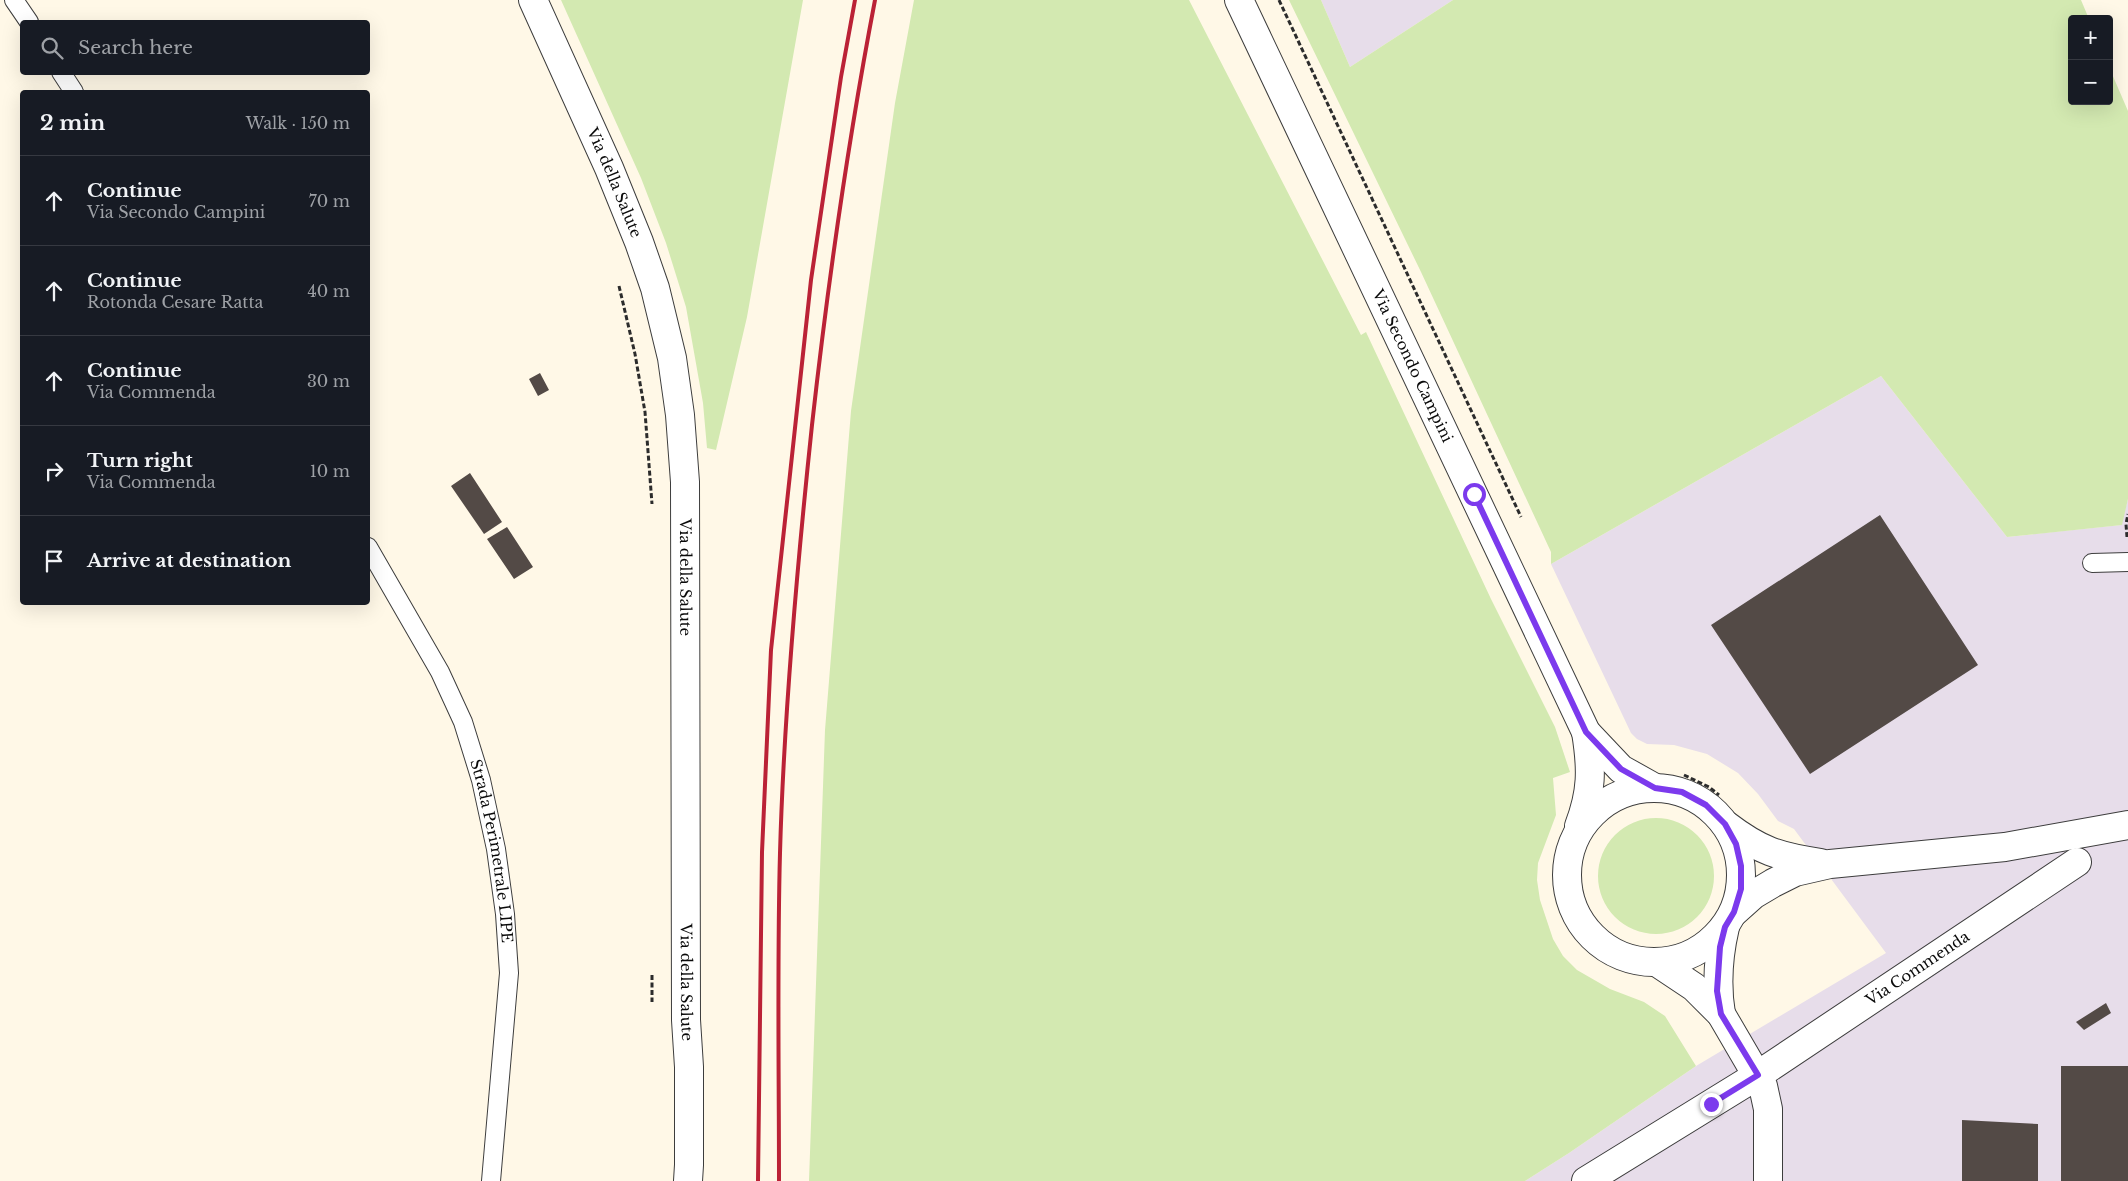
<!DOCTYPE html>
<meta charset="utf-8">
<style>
:root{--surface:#171b24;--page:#20242c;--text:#f1f3f6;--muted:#9ea1a6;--line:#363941}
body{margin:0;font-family:"Libre Baskerville",serif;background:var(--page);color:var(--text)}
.controls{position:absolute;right:15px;top:15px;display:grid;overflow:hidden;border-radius:5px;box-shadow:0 5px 20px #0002}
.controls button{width:45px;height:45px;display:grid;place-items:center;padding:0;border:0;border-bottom:1px solid var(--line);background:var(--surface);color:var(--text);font:25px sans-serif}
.stop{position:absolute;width:15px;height:15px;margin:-11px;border:4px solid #7c3aed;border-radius:50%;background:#fff}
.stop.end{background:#7c3aed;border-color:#fff;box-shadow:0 1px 5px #0008}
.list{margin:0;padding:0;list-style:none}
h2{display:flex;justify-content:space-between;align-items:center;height:65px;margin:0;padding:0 20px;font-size:21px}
h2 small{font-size:16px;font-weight:400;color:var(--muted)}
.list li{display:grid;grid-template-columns:32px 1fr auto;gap:15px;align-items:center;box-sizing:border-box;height:90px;padding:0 20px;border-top:1px solid var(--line)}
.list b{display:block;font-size:19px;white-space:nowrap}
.list p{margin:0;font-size:16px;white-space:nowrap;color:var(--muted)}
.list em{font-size:16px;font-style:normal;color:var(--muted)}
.icon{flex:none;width:28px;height:28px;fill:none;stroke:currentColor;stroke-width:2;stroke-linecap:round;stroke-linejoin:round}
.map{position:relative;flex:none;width:2128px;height:1181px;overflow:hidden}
.search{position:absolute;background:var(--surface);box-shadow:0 5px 20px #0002;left:20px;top:20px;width:350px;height:55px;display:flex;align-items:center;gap:12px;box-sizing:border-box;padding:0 18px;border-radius:5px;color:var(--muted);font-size:19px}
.panel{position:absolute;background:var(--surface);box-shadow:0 5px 20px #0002;left:20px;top:90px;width:350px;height:515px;border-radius:5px}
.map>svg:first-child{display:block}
</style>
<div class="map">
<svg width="2128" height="1181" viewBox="0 0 2128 1181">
<rect width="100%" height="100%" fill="#fff8e7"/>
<path fill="#e7ddea" d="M1321,0H1453L1350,67Z
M1881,376L2007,537L2121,525L2128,499V1181H1525L1569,1153L1696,1066L1886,953L1794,829L1778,821L1758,794L1738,773L1707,754L1674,745L1647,744L1637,739L1631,733L1551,564Z"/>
<path fill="#d3e9b1" d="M561,0H803L747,317L716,450L707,448L703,403L686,307L666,243L641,178Z
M914,0H1189L1361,335L1366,332L1491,599L1555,727L1570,772L1553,778L1556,815L1538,863L1537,880L1540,900L1553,939L1563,956L1577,970L1610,989L1644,1002L1665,1016L1696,1066L1569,1153L1525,1181H809L825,730L851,411L895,103Z
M1289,0H1321L1350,67L1453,0H2081L2089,19H2072V101H2109V67L2128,111V499L2122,525L2007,537L1881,376L1551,564V552L1421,272Z
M1598 876a58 58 0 1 1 116 0a58 58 0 1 1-116 0Z"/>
<path fill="#534a46" d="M540,373L549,390L538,396L529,379Z
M470,473L502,522L484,534L451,486Z
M1880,515L1978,665L1810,774L1711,625Z
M507,527L533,567L514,579L487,539Z
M2106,1003L2111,1013L2084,1030L2076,1022Z
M2061,1066H2128V1181H2061Z
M1962,1120L2038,1124V1181H1962Z"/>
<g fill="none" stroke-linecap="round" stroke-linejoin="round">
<defs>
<g id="service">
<path d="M14,0L29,22"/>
<path d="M61,72L74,92"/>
<path id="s1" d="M368,547L440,672L463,722L481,780L496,849L505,914L509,973L491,1181"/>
<path d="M2092,563L2128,562"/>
</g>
<g id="minor">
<path d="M1658,963L1694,987L1721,1014L1763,1086L1768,1109V1181"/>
<path d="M1721,1014C1716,984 1718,957 1725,927"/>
<path id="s2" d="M1586,1181L1758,1075L2077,862"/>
</g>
<g id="tertiary">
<path id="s3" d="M533,0L609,168L639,242L655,288L672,358L680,415L685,482L686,1020L689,1067V1165L688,1181"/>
<path id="s4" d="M1239,0L1586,732L1621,769L1655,788"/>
<circle cx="1654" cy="875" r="87"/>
<path d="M1726,825C1760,851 1779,857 1821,863"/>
<path d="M1579,826C1592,792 1592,769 1586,732"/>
<path d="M1734,912L1753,895L1773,883L1795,872L1830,864L2005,847L2128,825"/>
</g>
</defs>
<use href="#service" stroke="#3d3d3d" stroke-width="20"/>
<use href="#minor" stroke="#3d3d3d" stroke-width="30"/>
<use href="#tertiary" stroke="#3d3d3d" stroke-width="30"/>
<path stroke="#2c2c2c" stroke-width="3" stroke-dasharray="5 2.5" stroke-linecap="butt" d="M1279,0L1521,517
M619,286L635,354L645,412L652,504
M2127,537L2126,524L2128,514
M1684,775L1709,787L1719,795
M1559,850C1545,906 1575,953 1628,971
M652,975V1002"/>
<use href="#service" stroke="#fff" stroke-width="18"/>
<use href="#minor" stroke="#fff" stroke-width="28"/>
<use href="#tertiary" stroke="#fff" stroke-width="28"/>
<path stroke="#bb2236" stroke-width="4" d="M758,1181L762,852L771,650L811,280L841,77L855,0
M779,1181C779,1072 777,962 780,853C784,710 797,567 812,425C828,282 848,141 875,0"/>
</g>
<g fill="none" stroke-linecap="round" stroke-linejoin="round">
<path stroke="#7c3aed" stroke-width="6" d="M1474,494L1586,732L1621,769L1655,788L1682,792L1706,805L1725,824L1736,844L1741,866V889L1734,912L1725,927L1720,947L1717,991L1721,1014L1758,1075L1711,1104"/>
</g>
<g text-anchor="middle" stroke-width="5" stroke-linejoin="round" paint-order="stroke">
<g font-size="15" fill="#0a0a0a" stroke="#fff">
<text dy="5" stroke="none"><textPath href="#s3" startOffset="200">Via della Salute</textPath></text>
<text dy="5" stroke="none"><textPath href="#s4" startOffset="405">Via Secondo Campini</textPath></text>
<text dy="5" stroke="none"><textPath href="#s3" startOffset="605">Via della Salute</textPath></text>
<text dy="5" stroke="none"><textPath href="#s1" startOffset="332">Strada Perimetrale LIPE</textPath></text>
<text dy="5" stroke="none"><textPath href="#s2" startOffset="394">Via Commenda</textPath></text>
<text dy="5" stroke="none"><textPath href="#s3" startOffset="1010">Via della Salute</textPath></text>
</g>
</g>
</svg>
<div class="controls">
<button>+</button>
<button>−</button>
</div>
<div class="stop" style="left:1474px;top:494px"></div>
<div class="stop end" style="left:1711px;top:1104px"></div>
<div class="search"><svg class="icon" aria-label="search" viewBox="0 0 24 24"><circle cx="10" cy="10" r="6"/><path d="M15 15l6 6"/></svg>Search here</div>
<section class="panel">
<h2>2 min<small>Walk · 150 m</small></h2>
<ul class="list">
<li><svg class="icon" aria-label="ahead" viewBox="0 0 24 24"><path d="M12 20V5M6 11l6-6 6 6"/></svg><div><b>Continue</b><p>Via Secondo Campini</p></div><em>70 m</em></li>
<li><svg class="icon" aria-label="ahead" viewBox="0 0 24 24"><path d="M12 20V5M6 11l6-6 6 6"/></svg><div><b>Continue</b><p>Rotonda Cesare Ratta</p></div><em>40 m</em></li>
<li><svg class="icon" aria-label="ahead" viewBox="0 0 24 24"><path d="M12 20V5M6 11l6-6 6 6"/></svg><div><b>Continue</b><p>Via Commenda</p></div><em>30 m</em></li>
<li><svg class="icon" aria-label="right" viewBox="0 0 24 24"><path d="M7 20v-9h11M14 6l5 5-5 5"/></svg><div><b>Turn right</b><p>Via Commenda</p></div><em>10 m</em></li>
<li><svg class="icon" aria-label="arrive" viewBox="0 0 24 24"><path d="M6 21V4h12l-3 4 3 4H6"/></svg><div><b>Arrive at destination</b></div></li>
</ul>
</section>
</div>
